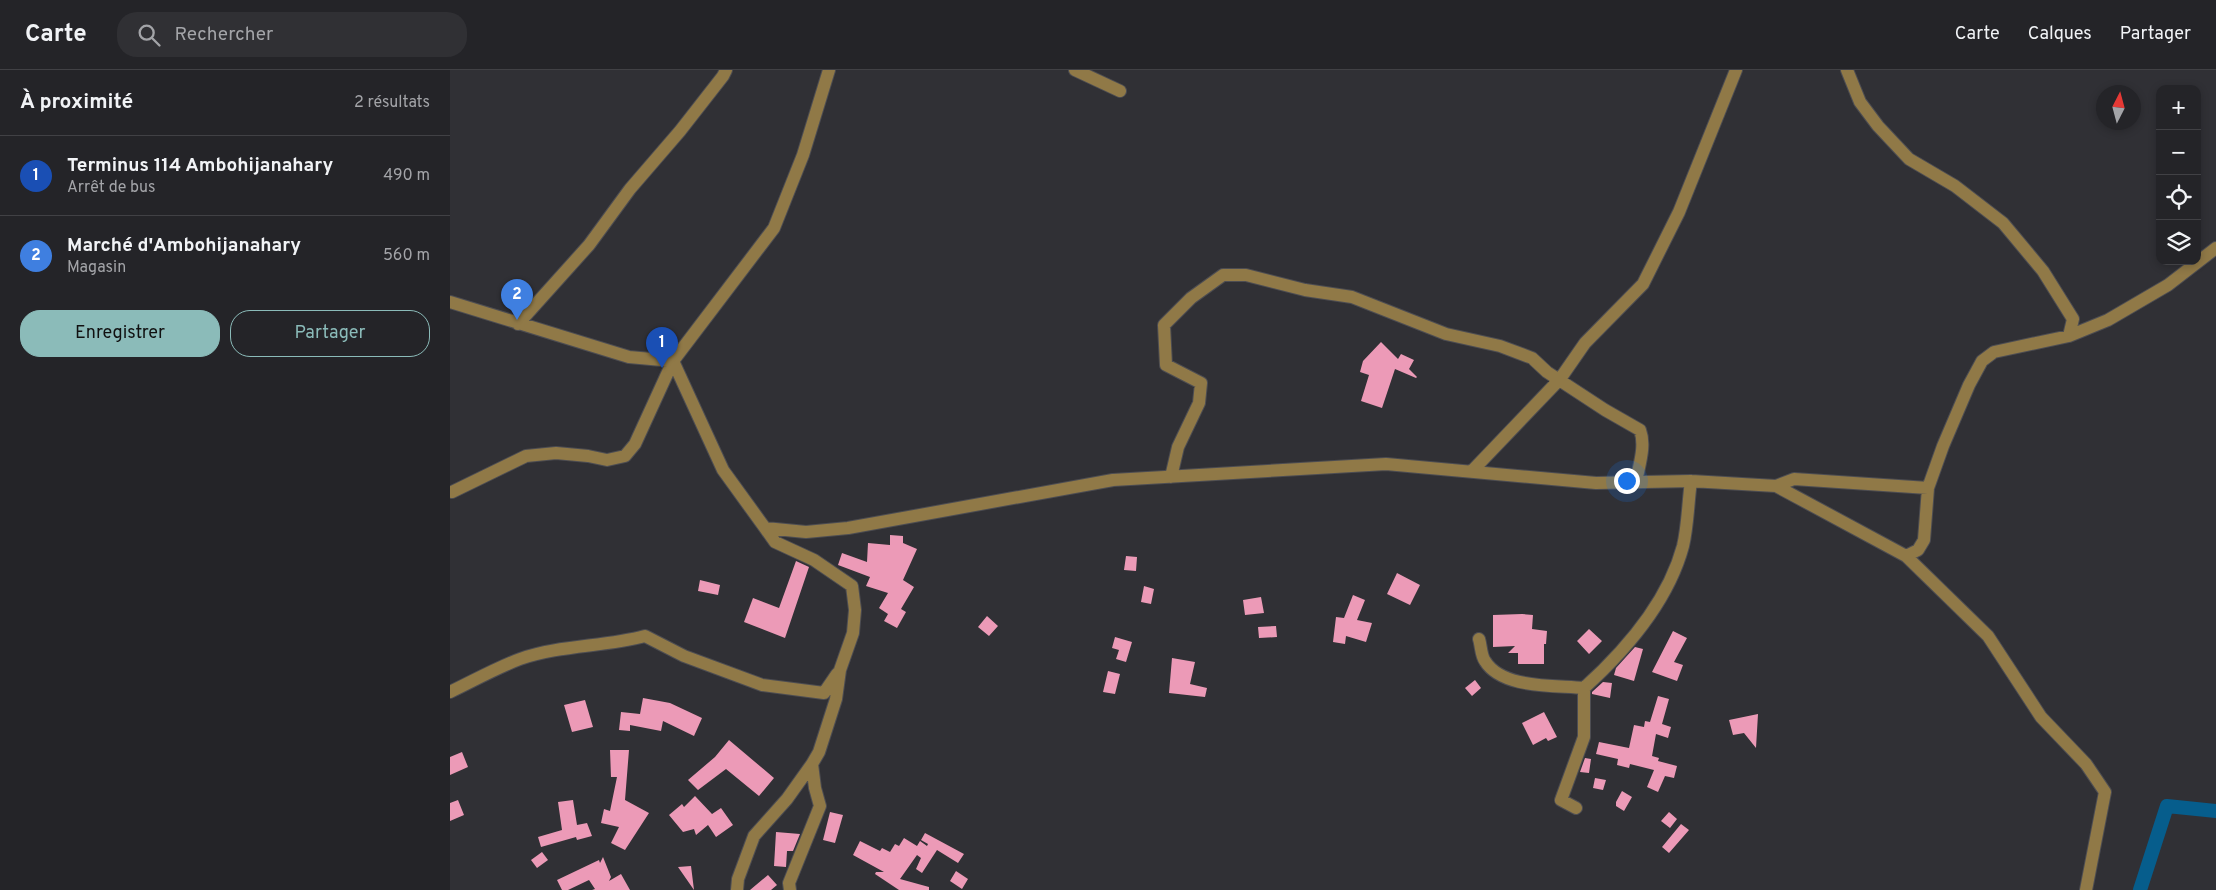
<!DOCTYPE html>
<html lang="fr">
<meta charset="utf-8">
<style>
:root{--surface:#242428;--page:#303034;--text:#f1f3f6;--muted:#a3a4a8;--line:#414145;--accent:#8bbbb9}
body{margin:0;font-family:Overpass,sans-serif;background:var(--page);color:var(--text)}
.controls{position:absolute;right:15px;top:15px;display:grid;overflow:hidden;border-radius:10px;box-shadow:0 2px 8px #0003}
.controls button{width:45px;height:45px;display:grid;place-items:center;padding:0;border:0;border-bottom:1px solid var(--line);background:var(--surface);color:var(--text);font:25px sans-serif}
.compass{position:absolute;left:1646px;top:15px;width:45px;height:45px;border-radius:50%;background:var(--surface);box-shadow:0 2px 8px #0003;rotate:6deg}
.you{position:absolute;left:1176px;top:410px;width:18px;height:18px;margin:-12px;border:4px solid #fff;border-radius:50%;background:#1a73e8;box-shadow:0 0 0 8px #1a73e833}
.badge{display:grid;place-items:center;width:32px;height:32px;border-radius:50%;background:var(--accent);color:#fff;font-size:16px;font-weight:700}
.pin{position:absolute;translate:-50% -41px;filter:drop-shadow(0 1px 2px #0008)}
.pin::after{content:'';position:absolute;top:26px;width:18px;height:15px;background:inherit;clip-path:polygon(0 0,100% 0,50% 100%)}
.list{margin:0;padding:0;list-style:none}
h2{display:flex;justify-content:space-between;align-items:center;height:65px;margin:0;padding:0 20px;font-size:21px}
h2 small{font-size:16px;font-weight:400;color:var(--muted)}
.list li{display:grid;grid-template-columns:32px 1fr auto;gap:15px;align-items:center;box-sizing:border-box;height:80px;padding:0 20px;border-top:1px solid var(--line)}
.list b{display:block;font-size:19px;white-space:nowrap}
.list p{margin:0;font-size:16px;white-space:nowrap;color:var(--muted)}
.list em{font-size:16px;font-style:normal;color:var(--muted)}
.actions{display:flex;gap:10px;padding:15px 20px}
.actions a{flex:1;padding:11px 0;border:1px solid var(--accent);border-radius:20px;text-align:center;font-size:18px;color:var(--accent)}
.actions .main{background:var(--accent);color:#111}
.icon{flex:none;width:28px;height:28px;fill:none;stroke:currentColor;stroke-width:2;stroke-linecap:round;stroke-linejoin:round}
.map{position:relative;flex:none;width:1766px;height:820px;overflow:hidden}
header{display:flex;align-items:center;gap:30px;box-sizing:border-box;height:70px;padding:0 25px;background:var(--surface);border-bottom:1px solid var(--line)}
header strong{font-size:24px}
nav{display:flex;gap:28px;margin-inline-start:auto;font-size:18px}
.search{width:350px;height:45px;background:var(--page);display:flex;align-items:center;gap:12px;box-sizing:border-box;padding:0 18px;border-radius:20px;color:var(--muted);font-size:19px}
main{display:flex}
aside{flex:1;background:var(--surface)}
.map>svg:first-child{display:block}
</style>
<header>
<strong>Carte</strong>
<div class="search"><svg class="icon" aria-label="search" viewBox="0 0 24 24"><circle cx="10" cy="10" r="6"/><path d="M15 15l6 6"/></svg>Rechercher</div>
<nav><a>Carte</a><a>Calques</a><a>Partager</a></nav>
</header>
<main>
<aside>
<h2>À proximité<small>2 résultats</small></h2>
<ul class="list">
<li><span class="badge" style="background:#1a4fb4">1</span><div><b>Terminus 114 Ambohijanahary</b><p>Arrêt de bus</p></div><em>490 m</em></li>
<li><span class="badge" style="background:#3f7fe0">2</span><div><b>Marché d'Ambohijanahary</b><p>Magasin</p></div><em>560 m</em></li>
</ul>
<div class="actions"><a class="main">Enregistrer</a><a>Partager</a></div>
</aside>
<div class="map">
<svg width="1766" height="820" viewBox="0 0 1766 820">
<rect width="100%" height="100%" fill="#303035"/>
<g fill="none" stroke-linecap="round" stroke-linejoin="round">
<path stroke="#065d8c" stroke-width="14" d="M1690,820L1717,736L1766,741"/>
</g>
<path fill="#ec9ab7" d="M931,272L948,289L951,284L964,290L959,299L967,307L966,308L945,299L932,338L911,331L919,305L910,302L913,291Z
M440,465L453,466V473L467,479L453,510L464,517L451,539L456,542L447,558L434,551L438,544L429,538L438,523L416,516L420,507L388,495L392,483L417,492L418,473L440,475Z
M676,486L687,487L686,501L674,500Z
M346,491L359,497L335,568L294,552L303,528L329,538Z
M947,503L970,515L960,535L937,524Z
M250,510L270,515L268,525L248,521Z
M694,516L704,519L701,534L691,532Z
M903,525L915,530L907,550L922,553L916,572L896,566L895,574L883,572L886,547L894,548Z
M811,527L814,543L795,545L793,530Z
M1072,544L1083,545L1082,559L1097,561L1096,574H1094V594H1068V583H1058L1065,576L1043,577V545Z
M537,546L548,556L539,566L528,557Z
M826,556L827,567L809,568L808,557Z
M1139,559L1152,571L1139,584L1127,571Z
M1223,561L1237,568L1224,592L1233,595L1227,611L1202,602Z
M665,567L682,572L676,592L666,589L669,580L662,578Z
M1185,577L1193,579L1184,611L1164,605L1166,598Z
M722,588L745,592L740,614L757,618L755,627L719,623Z
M658,601L670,604L665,624L653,622Z
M1025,610L1031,618L1022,626L1015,618Z
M1153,612L1162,613L1160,628L1142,624V622Z
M1208,626L1219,629L1212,654L1221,657L1218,668L1206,664L1202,686L1209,688L1208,691L1227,696L1224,708L1215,706L1208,722L1197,717L1204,700L1180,694L1179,698L1167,695L1168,689L1146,684L1149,672L1179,678L1184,655L1194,657L1195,651L1200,652Z
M193,628L220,633L252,648L244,666L213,651L211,661L180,655V661L169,660L171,642L190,644Z
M135,630L143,657L122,662L114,635Z
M1094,642L1107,667L1098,671L1096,668L1083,675L1072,653Z
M1308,644L1306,678L1294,663L1283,665L1279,650Z
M279,670L324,708L309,726L276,699L248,720L238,710L265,687Z
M160,680H179L175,730L199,743L175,780L161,773L169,757L151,753L154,739L160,741L167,707H161Z
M12,682L18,697L0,705V687Z
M1135,688L1141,689L1139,703L1130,702Z
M1145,708L1156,710L1153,720L1143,718Z
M1172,721L1182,727L1174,741L1166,736V732Z
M245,726L262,744L271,738L283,755L266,767L258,755L246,765L244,759L233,762L219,745L232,734L234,737Z
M8,730L14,745L0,751V733Z
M123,730L127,755L137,753L142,766L127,770L126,767L91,777L88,767L112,760L108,732Z
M380,742L393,745L385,773L373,770Z
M1219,742L1227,749L1220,758L1211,751Z
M1231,754L1239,760L1219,783L1212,777Z
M326,762L350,764L343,781H337L336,797L324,796Z
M475,763L514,784L508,793L487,780L472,803L466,799L471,788L467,785L450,809L479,817V820H449L425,804L426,802H434L403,785L410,771L430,781L432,778L440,782L445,774L449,776L454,768L467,776L470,771L477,776L478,774L471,770Z
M92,782L98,790L87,798L81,790Z
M153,787L161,807L159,811L171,804L180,820H142L145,819L139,810L118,820H112L107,810L149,790L150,793Z
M241,796L244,820L228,797Z
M506,801L518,809L512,819L500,811Z
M318,805L327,815L321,820H300Z"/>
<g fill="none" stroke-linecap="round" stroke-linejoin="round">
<defs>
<path id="minor" d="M625,0L670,21
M1397,0L1410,32L1428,56L1459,89L1505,116L1553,153L1593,201L1623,249L1619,266
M0,232L179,287L223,291
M68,254L139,175L180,119L230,61L273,6L276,0
M223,291L273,400L315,458L356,462L398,458L663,410L936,394L1146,413L1241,411L1326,416L1456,486L1538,566L1591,647L1636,694L1655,722L1636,820
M1022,401L1110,309L1135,273L1193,214L1229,142L1286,0
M721,407L728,377L749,333L751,313L716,295L714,255L741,228L773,205H796L855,220L902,227L996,264L1050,276L1082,288L1097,302L1155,340L1190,360C1196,376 1189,395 1186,412
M1326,416L1344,409L1478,418
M2,422L76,386L106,383L138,386L157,390L175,386L185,374L223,291L324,158L353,85L379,0
M315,458L325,472L364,490L402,516L405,540L403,563L390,600L386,629L369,682L362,694L365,718L370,736L339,813L340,820
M1456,486L1468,480L1474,470L1478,418L1493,376L1519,315L1532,291L1544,282L1619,266L1658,250L1718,215L1766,178
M1029,569C1031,575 1031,586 1035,591C1052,619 1105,615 1134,618
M0,622C23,611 46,598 70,589C110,575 154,577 195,566L234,586L312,615L374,623L387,604
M1126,738L1111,730L1134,667V618C1176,580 1218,532 1233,476C1238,455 1238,432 1241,411
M287,820L288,809L304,766L337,729L362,694"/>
</defs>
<use href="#minor" stroke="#4d4d52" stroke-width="14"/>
<use href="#minor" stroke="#907947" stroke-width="12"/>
</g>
</svg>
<div class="controls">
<button>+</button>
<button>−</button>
<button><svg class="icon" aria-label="locate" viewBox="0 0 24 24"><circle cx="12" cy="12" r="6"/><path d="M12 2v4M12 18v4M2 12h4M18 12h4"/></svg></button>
<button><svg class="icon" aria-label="layers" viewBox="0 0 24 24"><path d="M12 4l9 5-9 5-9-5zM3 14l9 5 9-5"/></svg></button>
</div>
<svg class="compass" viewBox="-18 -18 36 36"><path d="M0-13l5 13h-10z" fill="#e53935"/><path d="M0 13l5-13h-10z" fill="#a3a4a8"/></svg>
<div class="you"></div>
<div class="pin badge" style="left:212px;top:298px;background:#1a4fb4">1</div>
<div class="pin badge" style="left:67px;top:250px;background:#3f7fe0">2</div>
</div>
</main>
